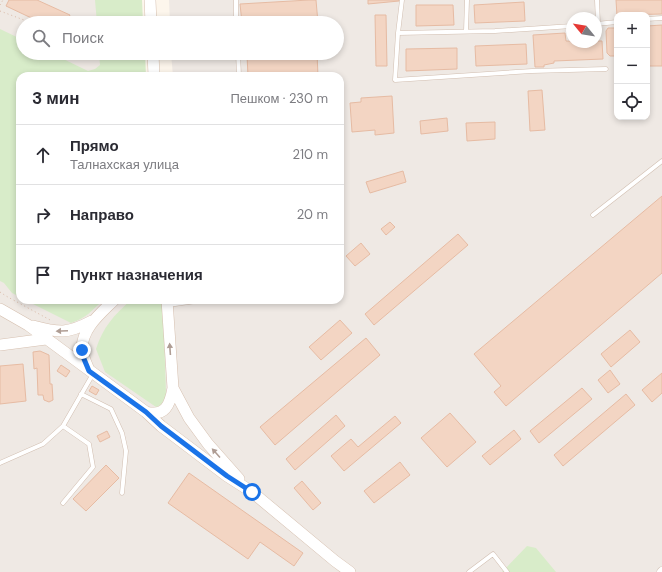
<!DOCTYPE html>
<html lang="ru">
<meta charset="utf-8">
<style>
:root{--surface:#fff;--page:#f2f2f3;--text:#2b2b33;--muted:#7c7c81;--line:#e1e1e2}
body{margin:0;font-family:"DM Sans",sans-serif;background:var(--page);color:var(--text)}
.controls{position:absolute;right:12px;top:12px;display:grid;overflow:hidden;border-radius:8px;box-shadow:0 2px 6px #0003}
.controls button{width:36px;height:36px;display:grid;place-items:center;padding:0;border:0;border-bottom:1px solid var(--line);background:var(--surface);color:var(--text);font:20px sans-serif}
.compass{position:absolute;left:566px;top:12px;width:36px;height:36px;border-radius:50%;background:var(--surface);box-shadow:0 2px 6px #0003;rotate:300deg}
.stop{position:absolute;width:12px;height:12px;margin:-9px;border:3px solid #1a73e8;border-radius:50%;background:#fff}
.stop.end{background:#1a73e8;border-color:#fff;box-shadow:0 1px 4px #0008}
.list{margin:0;padding:0;list-style:none}
h2{display:flex;justify-content:space-between;align-items:center;height:52px;margin:0;padding:0 16px;font-size:17px}
h2 small{font-size:13px;font-weight:400;color:var(--muted)}
.list li{display:grid;grid-template-columns:26px 1fr auto;gap:12px;align-items:center;box-sizing:border-box;height:60px;padding:0 16px;border-top:1px solid var(--line)}
.list b{display:block;font-size:15px;white-space:nowrap}
.list p{margin:0;font-size:13px;white-space:nowrap;color:var(--muted)}
.list em{font-size:13px;font-style:normal;color:var(--muted)}
.icon{flex:none;width:22px;height:22px;fill:none;stroke:currentColor;stroke-width:2;stroke-linecap:round;stroke-linejoin:round}
.map{position:relative;flex:none;width:662px;height:572px;overflow:hidden}
.search{position:absolute;background:var(--surface);box-shadow:0 2px 6px #0003;left:16px;top:16px;width:328px;height:44px;display:flex;align-items:center;gap:10px;box-sizing:border-box;padding:0 14px;border-radius:22px;color:var(--muted);font-size:15px}
.panel{position:absolute;background:var(--surface);box-shadow:0 2px 6px #0003;left:16px;top:72px;width:328px;height:232px;border-radius:12px}
.map>svg:first-child{display:block}
</style>
<div class="map">
<svg width="662" height="572" viewBox="0 0 662 572">
<rect width="100%" height="100%" fill="#fdf6ec"/>
<path fill="#efe9e4" fill-rule="evenodd" d="M0,0H107L108,23H23V45L0,35Z
M169,0H662V572H0V272L20,281V300H340V76H173L171,53H337V23H170ZM617,15H647V117H617ZM572,18H596V42H572Z
M41,53H109L94,76Z"/>
<path fill="#d8ecc9" d="M95,0H142L143,23H97Z
M0,29L23,40V53H51L88,71L95,69L100,65L99,53H145L146,76H20V297L12,293L4,283L0,281Z
M25,300H103C93,310 86,318 71,323Z
M131,300H163L166,394C164,401 163,405 156,407L105,372L96,349C103,327 114,315 131,300Z
M527,546L536,548L556,572H502Z"/>
<path fill="#f3d5c3" stroke="#e6bba3" d="M9,0H37L70,15L66,23H42L6,6Z
M309,0H316L318,23H242L240,4Z
M368,0H399V1L368,4Z
M616,0H662V14L617,15V16Z
M524,2L525,21L475,23L474,5Z
M416,5H453L454,25L416,26Z
M375,15H386L387,66H376Z
M214,21V23H177Z
M662,25V66H647V26Z
M608,28H617V56H610L607,53L606,31Z
M565,33L566,41L596,42V40V41H602L603,59L554,61V63L544,65V67H535L533,35Z
M526,44L527,64L476,66L475,46Z
M457,48V69L406,71V49Z
M287,53H317L318,76H248L247,55Z
M542,90L545,130L530,131L528,91Z
M392,96L394,133L375,135V130L352,132L350,103L361,102V98Z
M447,118L448,131L421,134L420,121Z
M495,122V139L467,141L466,123Z
M403,171L406,182L370,193L366,182Z
M662,196V273L506,406L494,392L501,386L474,354Z
M390,222L395,227L386,235L381,229Z
M458,234L468,245L374,325L365,314Z
M361,243L370,254L355,266L346,256Z
M340,320L352,333L321,360L309,347Z
M630,330L640,342L611,367L601,354Z
M366,338L380,355L275,445L260,427Z
M40,351L49,355L50,384H52L53,400L49,402L44,400L43,395H38L37,368L34,369L33,352Z
M23,364L26,401L0,404V366Z
M61,365L70,371L66,377L57,371Z
M610,370L620,384L608,393L598,380Z
M662,373V393L652,402L642,390Z
M92,386L99,390L96,395L89,391Z
M582,388L592,399L539,443L530,431Z
M626,394L635,405L563,466L554,455Z
M450,413L476,442L447,467L421,438Z
M336,415L345,426L295,470L286,459Z
M395,416L401,423L344,471L331,456L351,439L358,447Z
M514,430L521,439L490,465L482,456Z
M107,431L110,437L100,442L97,436Z
M400,462L410,475L374,503L364,491Z
M106,465L119,478L86,511L73,499Z
M189,473L303,553L294,566L260,542L248,559L168,503Z
M302,481L321,503L313,510L294,488Z"/>
<g fill="none" stroke-linecap="round" stroke-linejoin="round">
<defs>
<path id="lane" d="M236,0V23
M402,0L398,33L395,80L532,71L606,69
M597,0L598,24
M647,19L662,18
M596,24L617,22
M466,31L467,0
M398,33L495,31L572,26
M238,53L239,76
M593,215L662,161
M168,305L203,300
M81,394L111,409L122,433L126,451L122,493
M0,463L43,444L63,426L93,374
M63,503L93,467L89,444L63,426
M469,572L493,554L507,572"/>
<path id="street" d="M661,572L662,571"/>
<path id="secondary" d="M150,0L151,23
M153,53L154,76
M0,309L28,325L146,412L161,426L227,476L252,492L335,561L350,572
M33,326C60,333 67,334 92,321
M0,345L46,339
M89,370C86,363 83,357 82,349C82,328 101,313 114,300
M173,388L189,418L208,444L239,479
M146,412C165,417 170,405 173,388L167,300"/>
</defs>
<use href="#lane" stroke="#d1beb0" stroke-width="5"/>
<use href="#street" stroke="#d1beb0" stroke-width="9"/>
<use href="#secondary" stroke="#d6c0b0" stroke-width="12"/>
<path stroke="#d9b8a5" stroke-width="1" stroke-dasharray="1 3" stroke-linecap="butt" d="M0,5L3,0
M0,11L32,23
M0,292L6,296L52,321"/>
<use href="#lane" stroke="#fff" stroke-width="4"/>
<use href="#street" stroke="#fff" stroke-width="8"/>
<use href="#secondary" stroke="#fff" stroke-width="11"/>
</g>
<defs><path id="oneway-solid" d="M-6-.8H1V-3.2L6.5 0L1 3.2V.8H-6Z"/></defs>
<g fill="#af9d94">
<use href="#oneway-solid" transform="translate(62 331) rotate(177)"/>
<use href="#oneway-solid" transform="translate(170 349) rotate(-94)"/>
<use href="#oneway-solid" transform="translate(216 453) rotate(-132)"/>
</g>
<g fill="none" stroke-linecap="round" stroke-linejoin="round">
<path stroke="#1a73e8" stroke-width="5" d="M82,350L84,359L89,371L146,412L161,426L227,476L252,492"/>
</g>
</svg>
<div class="controls">
<button>+</button>
<button>−</button>
<button><svg class="icon" aria-label="locate" viewBox="0 0 24 24"><circle cx="12" cy="12" r="6"/><path d="M12 2v4M12 18v4M2 12h4M18 12h4"/></svg></button>
</div>
<svg class="compass" viewBox="-18 -18 36 36"><path d="M0-13l5 13h-10z" fill="#e53935"/><path d="M0 13l5-13h-10z" fill="#7c7c81"/></svg>
<div class="stop" style="left:252px;top:492px"></div>
<div class="stop end" style="left:82px;top:350px"></div>
<div class="search"><svg class="icon" aria-label="search" viewBox="0 0 24 24"><circle cx="10" cy="10" r="6"/><path d="M15 15l6 6"/></svg>Поиск</div>
<section class="panel">
<h2>3 мин<small>Пешком · 230 m</small></h2>
<ul class="list">
<li><svg class="icon" aria-label="ahead" viewBox="0 0 24 24"><path d="M12 20V5M6 11l6-6 6 6"/></svg><div><b>Прямо</b><p>Талнахская улица</p></div><em>210 m</em></li>
<li><svg class="icon" aria-label="right" viewBox="0 0 24 24"><path d="M7 20v-9h11M14 6l5 5-5 5"/></svg><div><b>Направо</b></div><em>20 m</em></li>
<li><svg class="icon" aria-label="arrive" viewBox="0 0 24 24"><path d="M6 21V4h12l-3 4 3 4H6"/></svg><div><b>Пункт назначения</b></div></li>
</ul>
</section>
</div>
